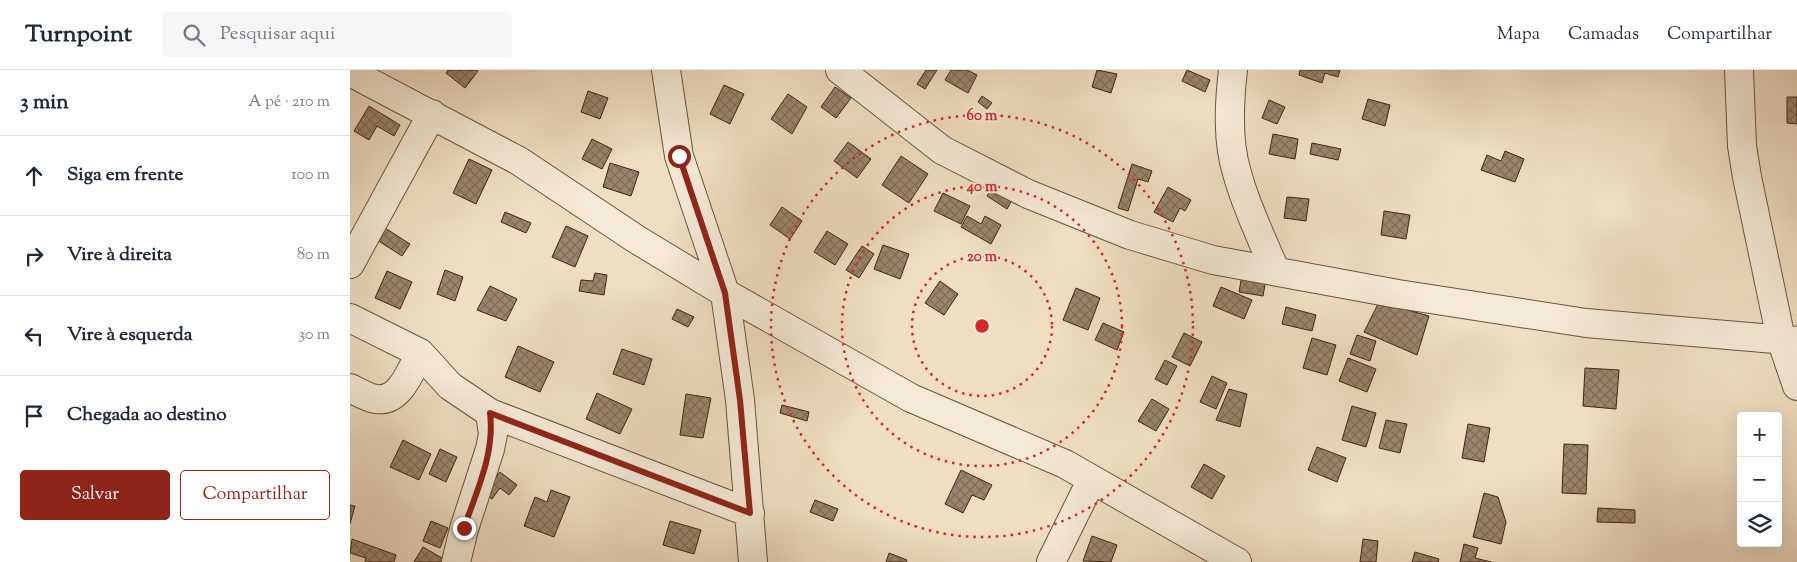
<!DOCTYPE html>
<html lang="pt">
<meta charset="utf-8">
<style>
:root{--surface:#fff;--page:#f6f6f7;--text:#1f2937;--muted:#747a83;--line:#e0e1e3;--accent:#8f2418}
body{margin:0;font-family:"Sorts Mill Goudy",serif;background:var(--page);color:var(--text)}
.controls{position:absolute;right:15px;bottom:15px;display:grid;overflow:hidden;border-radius:5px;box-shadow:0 5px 20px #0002}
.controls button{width:45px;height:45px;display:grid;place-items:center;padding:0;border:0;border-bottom:1px solid var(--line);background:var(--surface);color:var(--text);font:25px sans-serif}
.stop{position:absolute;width:15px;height:15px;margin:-11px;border:4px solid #8f2418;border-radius:50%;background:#fff}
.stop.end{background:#8f2418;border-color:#fff;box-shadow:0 1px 5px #0008}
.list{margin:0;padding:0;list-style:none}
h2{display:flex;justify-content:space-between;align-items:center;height:65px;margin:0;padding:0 20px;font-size:21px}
h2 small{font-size:16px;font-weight:400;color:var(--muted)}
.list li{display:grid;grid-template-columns:32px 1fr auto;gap:15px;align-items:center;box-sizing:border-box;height:80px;padding:0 20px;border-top:1px solid var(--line)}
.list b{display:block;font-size:19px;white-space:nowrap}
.list em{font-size:16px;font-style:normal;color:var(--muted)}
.actions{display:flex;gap:10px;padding:15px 20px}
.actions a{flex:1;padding:11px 0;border:1px solid var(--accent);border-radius:5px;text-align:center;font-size:18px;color:var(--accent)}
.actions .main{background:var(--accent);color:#fff}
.icon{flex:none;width:28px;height:28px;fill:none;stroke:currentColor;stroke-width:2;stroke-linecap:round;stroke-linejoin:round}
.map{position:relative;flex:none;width:1447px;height:492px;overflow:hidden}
header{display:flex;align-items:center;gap:30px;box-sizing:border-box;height:70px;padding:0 25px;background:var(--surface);border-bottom:1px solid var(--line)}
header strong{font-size:24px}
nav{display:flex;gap:28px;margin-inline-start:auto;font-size:18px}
.search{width:350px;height:45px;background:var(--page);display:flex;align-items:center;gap:12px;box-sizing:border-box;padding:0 18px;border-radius:5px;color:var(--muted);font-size:19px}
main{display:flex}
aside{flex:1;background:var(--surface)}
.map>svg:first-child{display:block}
</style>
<header>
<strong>Turnpoint</strong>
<div class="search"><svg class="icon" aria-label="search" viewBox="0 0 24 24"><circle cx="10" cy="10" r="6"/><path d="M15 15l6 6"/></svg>Pesquisar aqui</div>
<nav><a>Mapa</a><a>Camadas</a><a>Compartilhar</a></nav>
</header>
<main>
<aside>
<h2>3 min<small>A pé · 210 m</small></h2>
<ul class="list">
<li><svg class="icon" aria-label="ahead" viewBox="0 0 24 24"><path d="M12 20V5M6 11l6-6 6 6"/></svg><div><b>Siga em frente</b></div><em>100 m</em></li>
<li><svg class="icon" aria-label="right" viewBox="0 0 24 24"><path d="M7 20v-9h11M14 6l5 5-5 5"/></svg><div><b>Vire à direita</b></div><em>80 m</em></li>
<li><svg class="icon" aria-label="left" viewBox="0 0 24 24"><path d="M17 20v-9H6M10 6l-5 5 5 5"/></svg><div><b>Vire à esquerda</b></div><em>30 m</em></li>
<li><svg class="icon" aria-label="arrive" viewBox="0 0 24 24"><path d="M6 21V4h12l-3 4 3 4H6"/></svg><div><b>Chegada ao destino</b></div></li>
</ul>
<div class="actions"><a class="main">Salvar</a><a>Compartilhar</a></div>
</aside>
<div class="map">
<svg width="1447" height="492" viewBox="0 0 1447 492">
<defs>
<pattern id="building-cross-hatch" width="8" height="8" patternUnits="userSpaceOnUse" patternTransform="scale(1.25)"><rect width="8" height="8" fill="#9b856e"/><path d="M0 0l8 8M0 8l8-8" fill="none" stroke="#806d59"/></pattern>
</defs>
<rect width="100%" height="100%" fill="#efdec2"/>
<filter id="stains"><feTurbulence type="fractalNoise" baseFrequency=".004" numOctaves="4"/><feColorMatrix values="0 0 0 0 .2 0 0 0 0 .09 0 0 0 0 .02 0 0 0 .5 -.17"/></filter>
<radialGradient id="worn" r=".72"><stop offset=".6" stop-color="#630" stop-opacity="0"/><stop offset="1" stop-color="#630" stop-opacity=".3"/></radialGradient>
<path fill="url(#building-cross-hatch)" stroke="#402512" d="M98,0H126L128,1L115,18L96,3Z
M576,0H587L575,19L567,14Z
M601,0H617L627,5L618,23L595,10Z
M747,0L767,4L761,23L742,17Z
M837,0L860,10L855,22L832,11Z
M950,0H990L988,7L975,3L972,13L949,5Z
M374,15L394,24L380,54L360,44Z
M485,17L501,28L486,48L471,37Z
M238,21L258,28L250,49L231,42Z
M438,24L457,37L442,64L421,49Z
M632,26L642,33L637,39L628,32Z
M1437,27H1447V54L1437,53Z
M1018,29L1040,35L1035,56L1012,49Z
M919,30L935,37L927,54L912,48Z
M19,36L50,55L44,66L27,56L19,70L4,61Z
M923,64L948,69L945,89L919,84Z
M242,69L262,79L252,99L232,89Z
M498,72L521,89L507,108L484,91Z
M962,73L991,79L988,90L960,84Z
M1155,81L1174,89L1165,112L1131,100L1137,85L1151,91Z
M551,86L578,104L559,133L532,115Z
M119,89L142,100L126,134L103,123Z
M260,93L289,102L281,126L253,117Z
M782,94L802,101L798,112L788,109L778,141L768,138Z
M818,117L841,130L835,141L830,138L823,152L804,142Z
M642,118L662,130L657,139L637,126Z
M593,123L620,136L611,154L584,141Z
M937,127L959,129L956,151L934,148Z
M432,137L452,151L440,169L420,155Z
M1034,141L1060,145L1056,169L1031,165Z
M155,142L181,153L176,163L151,152Z
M617,146L631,154L635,146L651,155L641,174L611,157Z
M216,156L238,166L225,197L202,187Z
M35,158L60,174L52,186L27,170Z
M477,161L498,174L485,195L464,182Z
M533,175L559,184L550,209L524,199Z
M512,176L524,184L509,208L496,200Z
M95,200L113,207L105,231L87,224Z
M37,201L62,212L50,239L25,228Z
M245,203L257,205L254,225L229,221L231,210L243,211Z
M892,205L916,209L913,226L889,222Z
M590,211L608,224L594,245L575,233Z
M140,216L167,229L156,251L127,240Z
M871,217L902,230L894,249L863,236Z
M726,218L750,228L738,260L713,250Z
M1029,232L1079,246L1067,285L1014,262Z
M936,237L966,245L962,261L932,254Z
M327,239L344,247L338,257L322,249Z
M753,253L774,262L767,280L745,270Z
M834,263L852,272L840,296L822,287Z
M1007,265L1026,271L1020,291L1000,284Z
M962,268L986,275L977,305L953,298Z
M168,276L204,292L190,322L155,307Z
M272,279L302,289L294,315L263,304Z
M998,288L1026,299L1017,322L989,311Z
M815,290L827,296L817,315L805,309Z
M1235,298L1269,300L1266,339L1233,336Z
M862,306L877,313L866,339L850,332Z
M879,319L897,324L890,357L866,350Z
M247,323L282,339L270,364L236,349Z
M336,324L361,328L353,368L330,365Z
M802,329L819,339L806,361L788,351Z
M432,335L459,342L457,351L430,343Z
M1002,336L1026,343L1016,377L992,370Z
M1036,350L1057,354L1050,383L1029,378Z
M1118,354L1140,358L1134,392L1112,388Z
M53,370L81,384L69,410L40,397Z
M1214,374L1238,375L1236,424L1212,423Z
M967,377L996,388L987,412L958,400Z
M90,379L107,387L96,412L79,404Z
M854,394L875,406L862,429L841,417Z
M611,400L642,415L634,430L622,425L613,443L595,434Z
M150,402L167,415L159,425L150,418L142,429L134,423Z
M201,420L220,427L204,467L174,456L185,427L197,432Z
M1134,423L1148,427L1156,452L1151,474L1123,467Z
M465,430L488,439L483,451L460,442Z
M0,435L5,436L0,454Z
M1248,438L1285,440V453L1247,452Z
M81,451L98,458L90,478L73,471Z
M320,451L351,460L344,484L313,475Z
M742,466L767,475L761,492L733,491Z
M2,469L46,485L44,492H15L16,488L0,483Z
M1013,469L1028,471L1026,492H1010Z
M1114,474L1128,478L1125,488L1141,492H1110Z
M73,477L97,491L96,492H64Z
M1065,482L1089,489L1088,492H1062Z
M539,483L557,490L556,492H536Z"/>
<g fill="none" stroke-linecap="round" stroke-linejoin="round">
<defs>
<path id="minor" d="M316,0L329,86L375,223L390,330L403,492
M490,0L592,80L678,124L780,165L863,190L1048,224L1236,253L1447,271
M883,0C879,34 877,71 887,103C896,137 912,169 925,200
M1389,0L1392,76L1397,107L1431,269L1447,316
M0,2L169,91L286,169L375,223L561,328L715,394L887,492
M0,194L82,44
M0,248L70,283L100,316L140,343L400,443
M0,318C8,322 18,328 26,329C50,333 61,300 70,283
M106,492L114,459L140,379L143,364L140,343
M701,492L741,411"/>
</defs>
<use href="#minor" stroke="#6c533e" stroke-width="30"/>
<use href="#minor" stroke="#f5ead7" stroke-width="28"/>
</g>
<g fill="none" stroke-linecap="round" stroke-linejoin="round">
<path stroke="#8f2418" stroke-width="6" d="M114,458C127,420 145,383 140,343L400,443L390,330L375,223L329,86"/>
</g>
<g fill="none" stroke="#d62828" stroke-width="2.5" stroke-dasharray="2.5 5">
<circle cx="632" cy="256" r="70"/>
<circle cx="632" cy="256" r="140"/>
<circle cx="632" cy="256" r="211"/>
</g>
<circle cx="632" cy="256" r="8" fill="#d62828" stroke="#f5ead7" stroke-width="2.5"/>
<g font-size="15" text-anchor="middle" font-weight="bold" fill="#d62828" stroke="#f5ead7" stroke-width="4" stroke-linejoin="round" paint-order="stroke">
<text x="632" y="50">60 m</text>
<text x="632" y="121">40 m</text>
<text x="632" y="191">20 m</text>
</g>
<rect width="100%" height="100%" filter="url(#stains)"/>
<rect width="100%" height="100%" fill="url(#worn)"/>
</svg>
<div class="controls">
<button>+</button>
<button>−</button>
<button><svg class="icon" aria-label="layers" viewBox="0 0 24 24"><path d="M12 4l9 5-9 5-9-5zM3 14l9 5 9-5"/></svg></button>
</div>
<div class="stop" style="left:329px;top:86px"></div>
<div class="stop end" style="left:114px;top:458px"></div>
</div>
</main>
